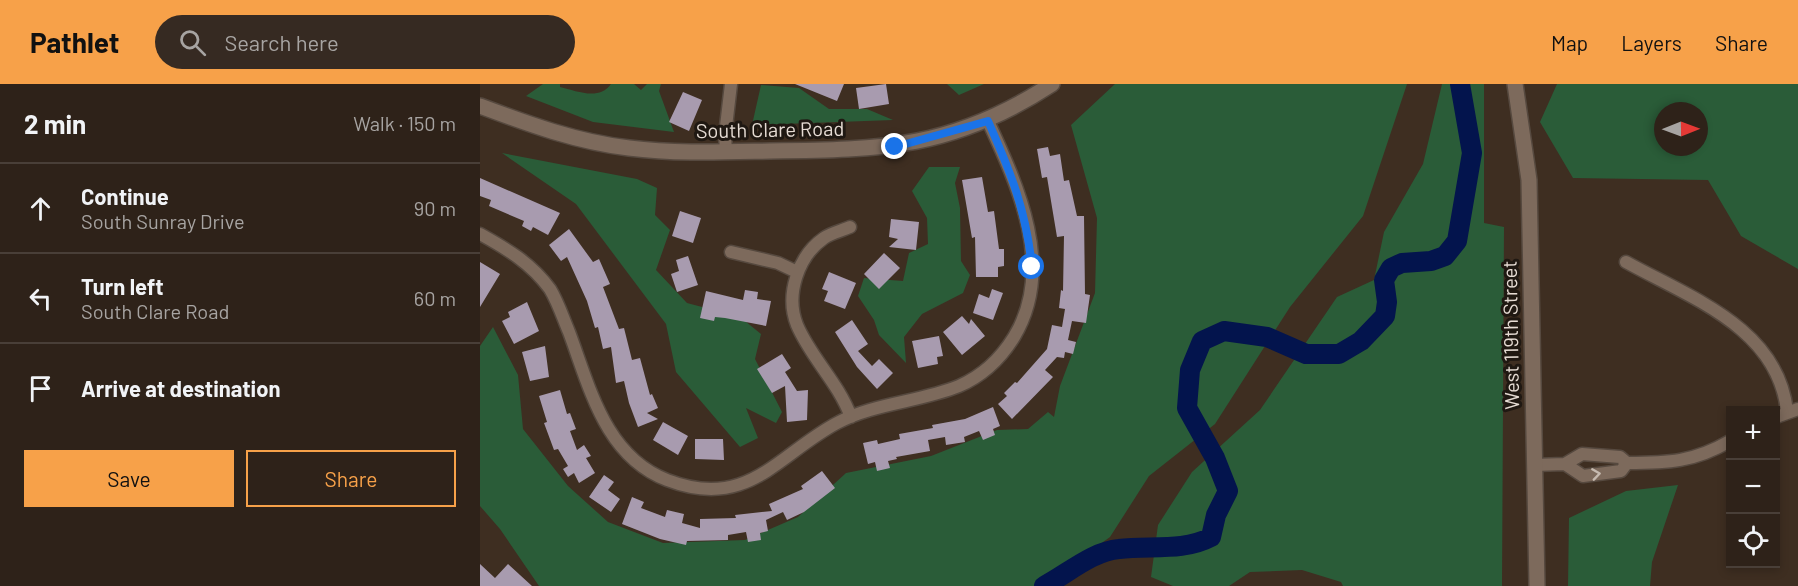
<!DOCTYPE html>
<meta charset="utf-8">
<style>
:root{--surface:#2e2219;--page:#362a22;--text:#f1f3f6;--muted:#a7a4a2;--line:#493f38;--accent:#f7a149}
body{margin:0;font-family:Barlow,sans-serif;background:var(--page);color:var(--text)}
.controls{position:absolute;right:18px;bottom:18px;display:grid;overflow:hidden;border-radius:0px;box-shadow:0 3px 9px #0003}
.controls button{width:54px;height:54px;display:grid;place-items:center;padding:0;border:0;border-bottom:2px solid var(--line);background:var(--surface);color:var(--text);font:30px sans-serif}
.compass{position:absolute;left:1174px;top:18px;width:54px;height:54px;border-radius:50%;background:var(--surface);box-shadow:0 3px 9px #0003;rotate:89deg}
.stop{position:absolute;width:18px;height:18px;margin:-14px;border:4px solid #1a73e8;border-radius:50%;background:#fff}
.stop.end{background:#1a73e8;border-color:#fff;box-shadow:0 2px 6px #0008}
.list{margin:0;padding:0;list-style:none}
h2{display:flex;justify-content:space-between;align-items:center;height:78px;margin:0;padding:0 24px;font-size:26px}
h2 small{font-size:20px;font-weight:400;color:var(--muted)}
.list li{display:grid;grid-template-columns:39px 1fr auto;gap:18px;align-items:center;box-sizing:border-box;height:90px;padding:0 24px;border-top:2px solid var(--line)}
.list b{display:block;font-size:22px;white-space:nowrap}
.list p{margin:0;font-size:20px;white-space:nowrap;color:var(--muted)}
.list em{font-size:20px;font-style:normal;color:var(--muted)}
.actions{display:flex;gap:12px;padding:18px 24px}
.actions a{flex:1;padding:14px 0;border:2px solid var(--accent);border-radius:0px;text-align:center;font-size:21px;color:var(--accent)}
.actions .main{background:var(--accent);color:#111}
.icon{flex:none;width:33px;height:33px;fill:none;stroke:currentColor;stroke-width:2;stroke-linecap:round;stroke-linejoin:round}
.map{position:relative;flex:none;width:1318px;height:502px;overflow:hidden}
header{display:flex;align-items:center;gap:36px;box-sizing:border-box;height:84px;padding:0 30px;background:var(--accent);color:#111}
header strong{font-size:28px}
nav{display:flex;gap:33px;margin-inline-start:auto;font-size:21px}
.search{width:420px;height:54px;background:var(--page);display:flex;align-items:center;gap:15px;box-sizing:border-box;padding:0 21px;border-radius:33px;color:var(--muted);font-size:22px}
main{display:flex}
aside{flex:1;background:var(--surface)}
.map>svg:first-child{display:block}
</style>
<header>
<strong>Pathlet</strong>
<div class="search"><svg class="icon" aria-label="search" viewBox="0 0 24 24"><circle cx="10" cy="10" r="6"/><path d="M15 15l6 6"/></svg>Search here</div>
<nav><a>Map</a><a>Layers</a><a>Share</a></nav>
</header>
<main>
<aside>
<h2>2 min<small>Walk · 150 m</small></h2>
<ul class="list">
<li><svg class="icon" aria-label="ahead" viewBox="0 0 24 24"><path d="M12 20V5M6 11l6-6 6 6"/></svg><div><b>Continue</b><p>South Sunray Drive</p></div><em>90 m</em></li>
<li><svg class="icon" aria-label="left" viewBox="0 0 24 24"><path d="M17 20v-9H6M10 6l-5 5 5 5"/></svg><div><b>Turn left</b><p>South Clare Road</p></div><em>60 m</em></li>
<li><svg class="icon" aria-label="arrive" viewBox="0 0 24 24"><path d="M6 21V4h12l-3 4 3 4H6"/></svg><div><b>Arrive at destination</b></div></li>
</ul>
<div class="actions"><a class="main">Save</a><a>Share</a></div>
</aside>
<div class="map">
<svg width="1318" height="502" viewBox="0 0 1318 502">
<rect width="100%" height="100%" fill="#3e2e21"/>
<path fill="#2a5c38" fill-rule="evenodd" d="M63,0H80V3C97,7 119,17 131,0H154L161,6L167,0H181L179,7L194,48L113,38L46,12Z
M467,0H504L479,11Z
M635,0H927L883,132L810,223L735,340L669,392L630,453L562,502H59L20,445L0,422V262L13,243L38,291L43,345L88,402L128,438L183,459L265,456L318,433L366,389L451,372L517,346L548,345L568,328L574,333L580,302L615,209L617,134L591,41Z
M962,0H1004V139L1024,143L1022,502H863L861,498L822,486L770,488L749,502H693L671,493L678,441L712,388L780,326L857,213L894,196L904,148L943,80Z
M1077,0H1318V185L1261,152L1228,96L1093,94L1060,38ZM1183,27H1219V63H1183Z
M281,1L319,4L349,25H387L413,36L272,41Z
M22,69L157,95L177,104L175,131L190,146L176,186L207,219L260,233L281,250L275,275L302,328L296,339L266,324L278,354L260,363L196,288L186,240L96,120Z
M449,83H480L475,99L480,124L481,177L490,191L483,209L442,230L424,253L426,279L399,251L394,236L378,212L384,194L423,197L429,169L448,160L447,134L432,107Z
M1198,401L1172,478L1170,502H1088L1089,434L1146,407Z"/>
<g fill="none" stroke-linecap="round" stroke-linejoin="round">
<path stroke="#03144d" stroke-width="20" d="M564,502C587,490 613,467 639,465C669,461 703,468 731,453L736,431L748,407L735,374L707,324L710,286L722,257L744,247L787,253L826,270H859L881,257L905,232L907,218L904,196L911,184L922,179L951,177L965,172L977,157L992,69L980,0"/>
</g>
<path fill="#a89baf" d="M315,0H364L357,17Z
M406,0L409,20L379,25L376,4Z
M203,8L222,16L209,47L189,38Z
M568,63L570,72L580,70L584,97L589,96L597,132H604L605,210L610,211L606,239L592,237L588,256L596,258L593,270L585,268L584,274L577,273L565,286L573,293L532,335L518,320L527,312L524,309L535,298L537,299L567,265L572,241L582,243L585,225L579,224L581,206L583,207L584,152L577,153L567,93L562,94L557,65Z
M502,93L508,128L514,127L519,165H524V182L518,183V193H496L495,153L492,154L482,96Z
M0,94L80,129L68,151L53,143L51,147L42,142L44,137L9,122L11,116L0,112Z
M200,127L221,134L213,159L192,152Z
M411,135L439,138L436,166L409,163L418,155L409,153Z
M89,145L113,178L119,175L130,200L123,203L139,245L144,244L152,276L160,274L170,311L172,310L178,324L167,329L178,335L158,343L149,319L144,297L136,299L131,263L123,265L118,243L115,244L107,217L87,173L81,177L69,161Z
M404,169L420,184L399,205L384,190Z
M208,172L218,201L197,208L191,190L199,187L196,176Z
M0,178L20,190L0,223Z
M349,188L376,199L365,225L344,217L348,207L342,205Z
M512,205L523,209L513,236L493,229L499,210L509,214Z
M265,206L278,208L277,215L291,217L286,242L245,234L235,233L234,237L220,234L226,207L263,216Z
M47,218L59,247L34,260L22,237L30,233L28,228Z
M482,232L489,240L491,235L505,252L482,271L463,248Z
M372,236L388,260L378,267L392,282L399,275L413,289L397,305L377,283L355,248Z
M459,252L463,272L457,273L458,280L438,284L432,257Z
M65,262L69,293L50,297L42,268Z
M302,270L311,284L305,288L317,307L328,306L327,336L307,338L305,302L292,309L277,285Z
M80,306L87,330L90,329L96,345L90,347L97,366L104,361L111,372L106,374L115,389L99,399L94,389L88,393L83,385L88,382L78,365L74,366L64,339L67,338L59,312Z
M513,323L520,342L513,345L515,351L503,356L499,347L484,353L485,358L466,361L465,353L448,356L450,367L416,373L417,375L408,377L410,384L397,387L395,378L388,380L383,359L397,356L398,360L420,355L419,350L453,344L452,341L485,335Z
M183,338L208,352L198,371L173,356Z
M215,355H243L244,376L215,375Z
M342,387L355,404L324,428L307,436L303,428L286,436L288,447L280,449L281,456L268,458L266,448L248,451V456L207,457L206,461L180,455L142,440L152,413L164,418L161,424L185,433L187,426L204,430L202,439L220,444V435L256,434L255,431L292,427L289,420L323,405L321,402Z
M124,391L134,398L128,406L140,415L131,428L109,413Z
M0,480L15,494L28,480L52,502H0Z"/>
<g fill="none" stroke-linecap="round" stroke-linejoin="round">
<defs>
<path id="minor" d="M246,68L245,51L251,0
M370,143C361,147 351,149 344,154C318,172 305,211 317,241C331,274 358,298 371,333
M0,150C27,165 51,179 70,205C78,218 83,234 89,248C110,304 125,372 187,396C268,427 297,371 357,339C394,319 440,318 479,302C502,292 521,274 534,253C576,184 538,102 508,37
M251,168L298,179L317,188
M1146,178C1211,214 1298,244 1307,327
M1296,333L1318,325
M1085,380L1103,392L1141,387L1147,379
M1054,381L1085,380L1102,370L1140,373L1147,379C1188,379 1214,378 1250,357"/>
<path id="tertiary" d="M1035,0L1049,96L1057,502
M0,22C48,40 97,58 149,64C195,70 243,68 290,67C403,66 474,64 572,0"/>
</defs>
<use href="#minor" stroke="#56493f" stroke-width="15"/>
<use href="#tertiary" stroke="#56493f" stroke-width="18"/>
<use href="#minor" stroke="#7d6a5c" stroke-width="12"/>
<use href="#tertiary" stroke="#7d6a5c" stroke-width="15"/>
</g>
<defs><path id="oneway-chevron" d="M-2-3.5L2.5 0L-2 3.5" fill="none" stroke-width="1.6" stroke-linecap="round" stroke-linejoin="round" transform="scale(1.5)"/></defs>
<use stroke="#c6bab0" href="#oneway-chevron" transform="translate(1116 390) rotate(-8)"/>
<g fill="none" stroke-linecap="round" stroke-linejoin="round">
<path stroke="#1a73e8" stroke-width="8" d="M415,63L508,37C531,89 546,126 552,183"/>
</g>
<g text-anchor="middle" stroke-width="6" stroke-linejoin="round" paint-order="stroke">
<g font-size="20" fill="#e6dcd4" stroke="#1f1812">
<text transform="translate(290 46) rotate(-1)" y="7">South Clare Road</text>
<text transform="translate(1031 251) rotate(-91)" y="7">West 119th Street</text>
</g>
</g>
</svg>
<div class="controls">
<button>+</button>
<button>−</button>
<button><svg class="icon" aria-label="locate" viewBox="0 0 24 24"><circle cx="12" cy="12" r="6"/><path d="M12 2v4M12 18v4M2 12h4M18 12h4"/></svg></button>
</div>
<svg class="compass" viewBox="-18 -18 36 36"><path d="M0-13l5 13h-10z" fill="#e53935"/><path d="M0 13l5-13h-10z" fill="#a7a4a2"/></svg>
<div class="stop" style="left:552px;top:183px"></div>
<div class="stop end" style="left:415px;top:63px"></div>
</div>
</main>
